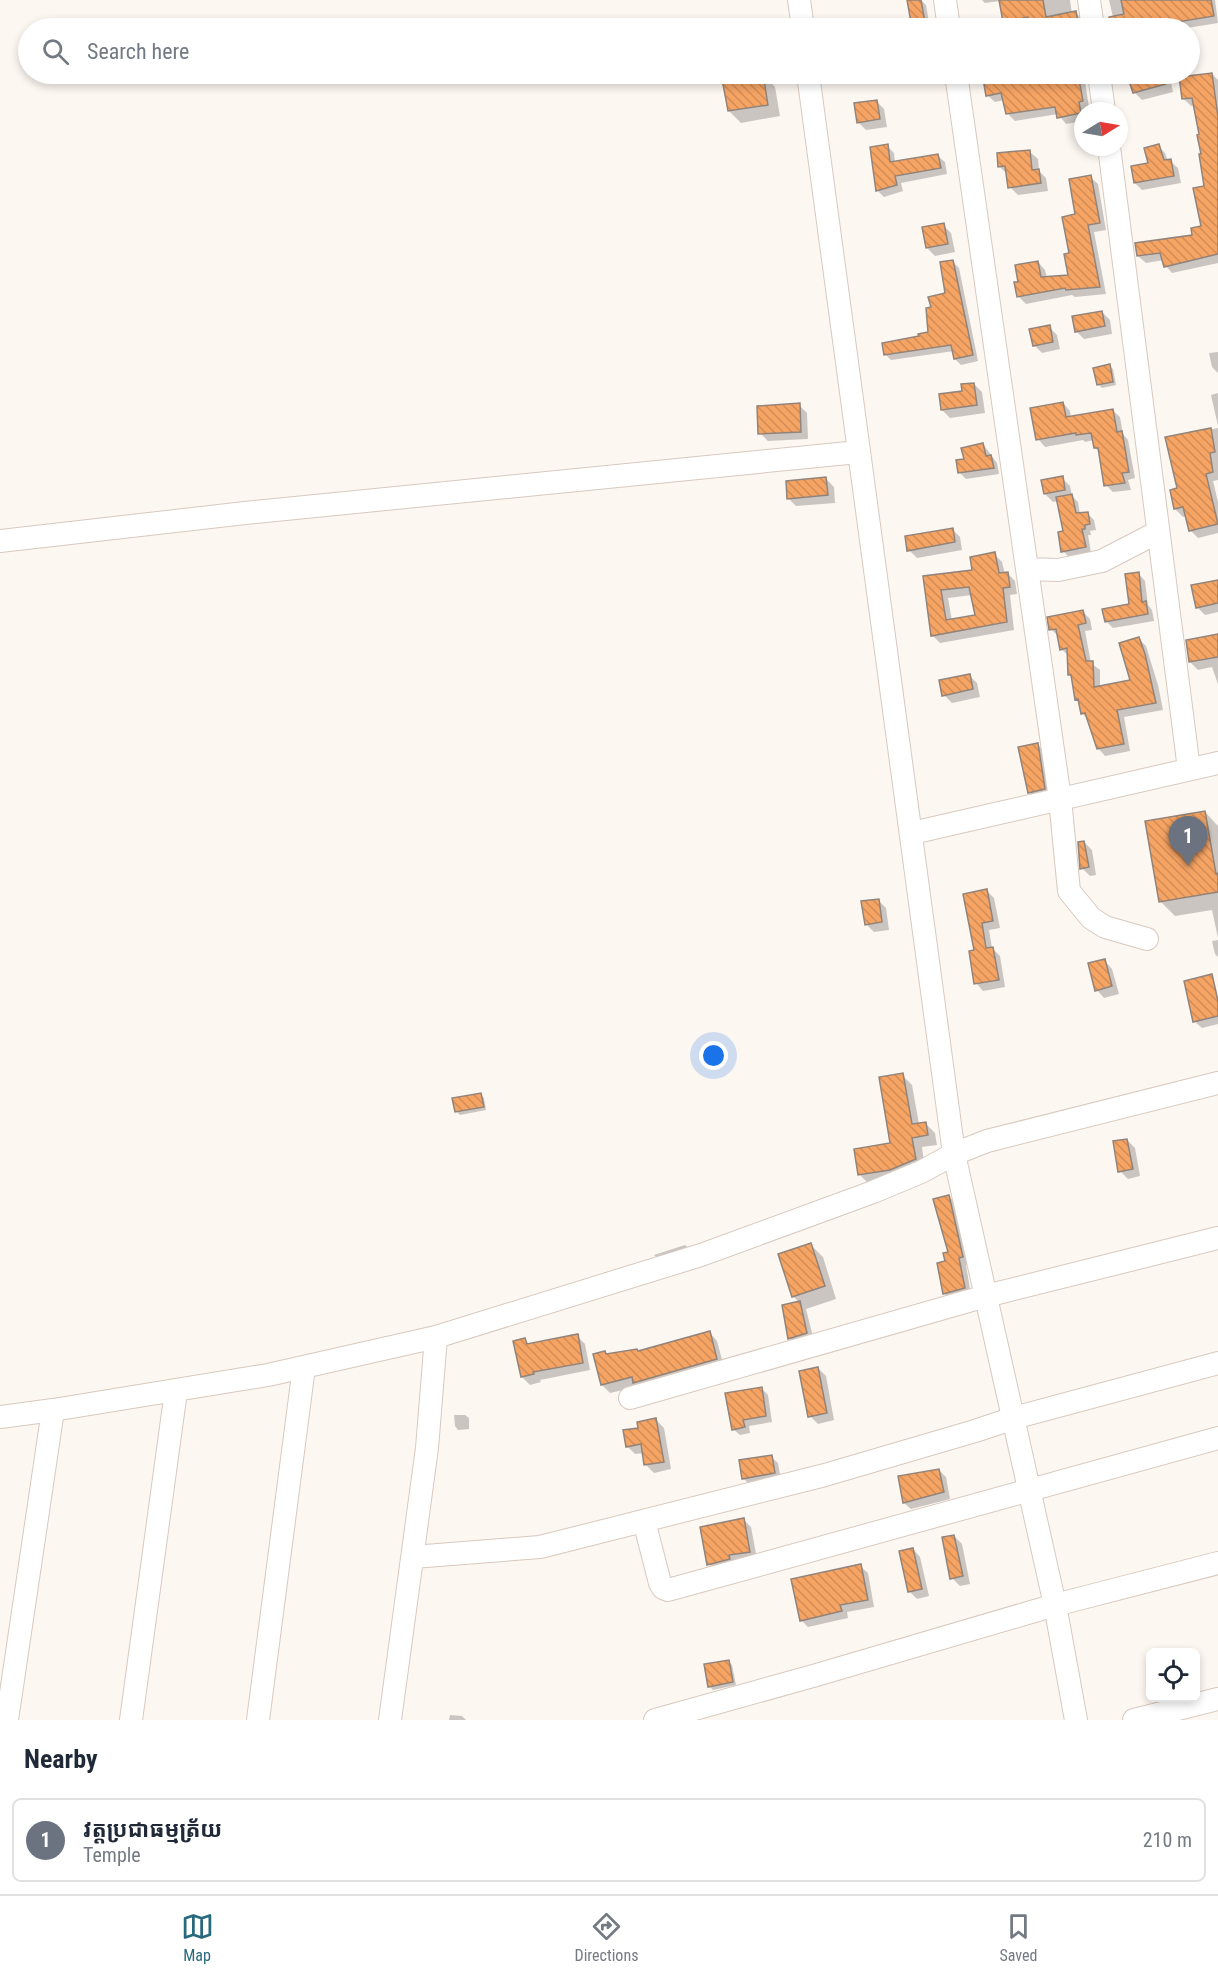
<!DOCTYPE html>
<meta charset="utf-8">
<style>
:root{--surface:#fff;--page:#f2f2f3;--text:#1f2937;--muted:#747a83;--line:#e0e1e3;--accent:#286a7d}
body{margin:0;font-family:"Roboto Condensed","Noto Sans Khmer",sans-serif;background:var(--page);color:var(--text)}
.controls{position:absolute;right:18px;bottom:18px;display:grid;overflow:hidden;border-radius:9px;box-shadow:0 3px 9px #0003}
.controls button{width:54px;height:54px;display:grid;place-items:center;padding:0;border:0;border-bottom:2px solid var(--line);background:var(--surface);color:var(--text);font:30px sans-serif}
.compass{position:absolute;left:1074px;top:102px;width:54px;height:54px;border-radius:50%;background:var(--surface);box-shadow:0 3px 9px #0003;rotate:79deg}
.you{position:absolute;left:714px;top:1056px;width:21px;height:21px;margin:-15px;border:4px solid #fff;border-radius:50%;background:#1a73e8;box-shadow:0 0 0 9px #1a73e833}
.badge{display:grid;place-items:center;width:39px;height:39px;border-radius:50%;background:var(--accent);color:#fff;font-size:20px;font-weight:700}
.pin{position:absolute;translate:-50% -50px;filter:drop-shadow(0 2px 3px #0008)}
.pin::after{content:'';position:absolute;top:32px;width:21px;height:18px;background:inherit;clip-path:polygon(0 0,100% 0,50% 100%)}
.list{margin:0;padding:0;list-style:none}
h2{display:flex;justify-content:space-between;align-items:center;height:78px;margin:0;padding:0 24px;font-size:26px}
h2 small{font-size:20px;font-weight:400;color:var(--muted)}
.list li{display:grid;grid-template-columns:39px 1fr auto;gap:18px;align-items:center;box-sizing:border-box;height:84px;margin:0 12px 12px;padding:0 12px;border:2px solid var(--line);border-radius:9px}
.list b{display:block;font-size:22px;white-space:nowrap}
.list p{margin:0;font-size:20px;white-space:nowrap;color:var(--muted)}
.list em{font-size:20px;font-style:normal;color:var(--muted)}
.icon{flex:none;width:33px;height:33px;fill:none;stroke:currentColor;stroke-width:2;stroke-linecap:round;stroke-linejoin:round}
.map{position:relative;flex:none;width:1218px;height:1720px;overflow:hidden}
.search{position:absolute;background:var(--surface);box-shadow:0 3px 9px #0003;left:18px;right:18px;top:18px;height:66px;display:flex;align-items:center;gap:15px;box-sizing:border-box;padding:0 21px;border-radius:33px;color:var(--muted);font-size:22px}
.sheet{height:174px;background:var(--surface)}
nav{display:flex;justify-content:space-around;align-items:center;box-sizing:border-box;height:84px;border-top:2px solid var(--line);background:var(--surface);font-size:16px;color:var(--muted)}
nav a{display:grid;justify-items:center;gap:3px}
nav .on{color:var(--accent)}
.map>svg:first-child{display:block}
</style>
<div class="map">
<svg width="1218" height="1720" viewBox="0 0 1218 1720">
<defs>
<pattern id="building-back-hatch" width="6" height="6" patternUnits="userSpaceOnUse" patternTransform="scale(1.5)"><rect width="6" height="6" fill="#f6a464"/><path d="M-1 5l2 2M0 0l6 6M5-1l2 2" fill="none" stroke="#d28c56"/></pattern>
</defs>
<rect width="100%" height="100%" fill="#fdf7f2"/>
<path fill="#0003" fill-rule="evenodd" d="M911,0H921L926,5L930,28H909V26L913,25Z
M982,0H1070L1072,14L1076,13L1084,21L1085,28H1032L1031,26L1012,28L1004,21L1000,1L985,3Z
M1109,0H1215L1218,23L1187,28H1113L1111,18L1113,17Z
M763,74L775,87L780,116L741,123L729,111Z
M1025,74H1084L1089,108L1083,111V121L1066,124L1058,114L1015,121L1008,114L1005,100L995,102L987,95L985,80Z
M1135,74H1166L1170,78L1173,92L1142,100L1134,92Z
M1212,74L1218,80V263L1172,273L1165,265L1164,260L1146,263L1138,256L1194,236L1203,228L1206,187L1203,155L1195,105L1191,106L1183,98Z
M876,101L884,109L887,127L866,130L858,122Z
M887,146L894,153L895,163L938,156L945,162L947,174L901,183L903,191L884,197L877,190Z
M1158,146L1165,153L1168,161H1170L1178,168L1181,183L1142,190L1135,183L1150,164Z
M1030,152L1038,159L1039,171L1046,178L1048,191L1018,195L1010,187L1008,175L999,166Z
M1090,177L1098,184L1106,230L1094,232L1106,294L1075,297L1072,295L1026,304L1018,296L1020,283L1038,262L1045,270L1047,278L1069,276L1070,254L1077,216Z
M943,225L951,233L955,252L935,256L927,248Z
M953,262L959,268L978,361L961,365L955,359L954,351L891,360L885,354L930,333L933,308L947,294Z
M1102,312L1110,320L1112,334L1084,339L1076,331Z
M1049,327L1057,335L1060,349L1042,353L1034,345Z
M1218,352V373L1212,367L1209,353Z
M1109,366L1113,369L1116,385L1102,388L1098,384Z
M974,384L982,392L985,413L950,418L942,410Z
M1218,393V426L1211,395Z
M1063,403L1070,411L1071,418L1112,410L1120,417L1123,434L1128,440L1135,478L1128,480L1131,490L1113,492L1106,485L1101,453L1095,448L1094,440L1085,442L1083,440L1045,447L1038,439Z
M799,405L807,413L808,439L768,441L760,433Z
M1218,428V480L1213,481L1218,502V533L1198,538L1190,530L1187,516L1183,517L1175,509L1172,491L1179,489L1167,438Z
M983,444L997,463L999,474L966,479L960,473L966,460Z
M1062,478L1070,486L1072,496L1078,502L1080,514L1087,513L1094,520L1096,530L1090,531L1091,535H1088L1091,553L1069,557L1063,551L1065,532L1059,501L1053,502L1045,494Z
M826,479L834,487L835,503L796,506L788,498Z
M952,529L960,537L962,550L917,558L909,550Z
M994,554L1002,562L1005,574L1007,573L1015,581L1017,594L1010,595L1014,630L940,643L932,635L925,577L974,571ZM972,595L976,616L952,621L948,598Z
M1139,574L1145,581L1148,605L1152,610L1154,621L1113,628L1106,621L1131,605Z
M1218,581V612L1205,615L1197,607Z
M1083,612L1090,619L1092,630L1085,631L1091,663L1100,670V687L1132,681L1139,639L1146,646L1158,685L1163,710L1124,717L1130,751L1105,756L1098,748L1088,719L1082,713L1080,703L1076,699L1073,678L1069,674V656L1061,649L1058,636L1051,629Z
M1218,636V684L1212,667L1198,670L1190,662Z
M969,675L977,683L980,697L952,703L944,695Z
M1038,745L1046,753L1052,796L1037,800L1029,792Z
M1205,812L1218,826V938L1212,910L1175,916L1161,902L1147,822Z
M1084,842L1092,850L1096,875L1090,876L1082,868Z
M987,891L994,898L1000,928L989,930L992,948L1000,956L1005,987L983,991L976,983V951Z
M878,900L886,908L889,930L874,932L866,924Z
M1218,940V957L1215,954L1212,941Z
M1105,961L1112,969L1119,994L1104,998L1097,990Z
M1218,996V1024L1202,1028L1194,1021L1190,1002Z
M902,1075L912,1085L919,1124L925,1123L935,1133L937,1145L922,1147L925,1169L869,1184L859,1174L891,1145Z
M480,1094L484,1098L486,1110L460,1115L456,1111Z
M1127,1140L1135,1148L1140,1176L1128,1179L1120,1171Z
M949,1196L956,1204L970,1264L966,1265L971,1295L951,1300L944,1293L947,1263L950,1253Z
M685,1245L693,1252L662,1263L654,1255Z
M811,1245L823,1257L836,1299L806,1309L814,1341L797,1346L789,1338L800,1303L793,1296Z
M710,1333L717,1341L724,1367L610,1393L602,1385L607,1355L639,1353Z
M577,1336L585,1344L590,1370L540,1380L541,1382L530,1385L522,1377L525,1340L530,1345Z
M818,1368L826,1376L834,1420L818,1424L810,1416Z
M761,1388L768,1395L772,1422L749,1426L750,1433L740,1435L733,1429Z
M454,1415H465L469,1418V1429L458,1430L455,1426Z
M656,1420L664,1428L671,1469L654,1473L646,1465L644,1453L635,1454L627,1446L640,1429Z
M771,1457L778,1463L781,1480L750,1485L743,1478Z
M939,1470L946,1477L950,1499L911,1509L904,1503Z
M743,1519L751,1527L757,1559L717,1572L709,1564Z
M954,1536L962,1544L970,1584L960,1586L952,1578Z
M913,1549L920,1557L929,1596L917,1599L909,1591Z
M860,1566L868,1573L874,1607L847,1612L848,1618L808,1627L801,1620Z
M1173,1648L1178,1652H1163V1650Z
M729,1662L732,1665L736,1685L713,1690L709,1686Z
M450,1715L462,1716L466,1720H449Z"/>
<path fill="url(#building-back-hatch)" stroke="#92847a" stroke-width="1.5" fill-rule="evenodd" d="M907,0H921L926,28H912Z
M999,0H1043L1046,17L1076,11L1079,28H1020L1019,22L1029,20L1028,17L1003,22Z
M1121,0H1211L1214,16L1165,24L1166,27L1158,28H1111L1109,17L1124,14Z
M1212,73L1218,117V254L1164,267L1160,253L1137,256L1135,243L1192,235L1191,228L1201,226L1193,188L1204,186L1199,154H1201L1197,135L1199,134L1192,98L1182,99L1179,77Z
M763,74L768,105L728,111L722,79Z
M1013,74H1078L1083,101L1079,102L1081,113L1057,118L1055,107L1006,114L1001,93L986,96L983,79Z
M1146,74H1164L1166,84L1133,93L1128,78Z
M877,100L880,119L857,123L854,103Z
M888,144L890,162L938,154L941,168L895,176L897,185L876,191L870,147Z
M1159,144L1164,160L1171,159L1174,176L1134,183L1131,166L1148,163L1144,148Z
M1030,150L1032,170L1039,169L1041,183L1008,188L1005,166L998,167L997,153Z
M1091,175L1100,223L1088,225L1100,287L1066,290L1065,288L1017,297L1014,282H1018L1015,265L1038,261L1041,277L1068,275L1064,254L1069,253L1062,217L1075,214L1069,179Z
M944,223L948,244L926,248L922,227Z
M953,260L973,355L954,359L951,345L884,355L882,343L919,336L918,334L928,332L926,308L931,307L928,297L945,293L940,262Z
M1102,311L1105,326L1075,332L1072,316Z
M1050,325L1053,342L1033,346L1029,329Z
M1110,364L1113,382L1097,385L1093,368Z
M974,383L977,405L941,410L939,394L962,391L961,384Z
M1063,402L1066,417L1113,409L1117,432L1122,431L1129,472L1122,473L1125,483L1104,486L1098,448H1094L1091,433L1076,435V433L1036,440L1030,408Z
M800,403L801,432L758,434L757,406Z
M1211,428L1215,452L1210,453L1213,472L1206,474L1218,524L1189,531L1183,507L1174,509L1170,490L1177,488L1165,437Z
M983,443L986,456L991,455L994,468L958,473L956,460L964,459L961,448Z
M1063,476L1065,490L1044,494L1041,480Z
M826,477L828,495L787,499L786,481Z
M1072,494L1076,513L1088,512L1090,524L1085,525V529H1082L1086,547L1061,552L1058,532L1063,531L1056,497Z
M953,528L955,542L907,551L905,536Z
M995,552L999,573L1008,572L1010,587L1003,588L1007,622L931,636L923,576L972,570L970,557ZM969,587L975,615L946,620L941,590Z
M1139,572L1142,602L1146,601L1148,614L1105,622L1102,609L1129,604L1125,574Z
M1218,580V603L1196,608L1191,585Z
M1083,610L1086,623L1078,625L1086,661H1093L1094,687L1130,680L1119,643L1139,637L1145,654L1156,703L1117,710L1124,744L1097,749L1085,713L1081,714L1078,699L1075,700L1071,675H1068L1067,648L1060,650L1056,629L1049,630L1047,617Z
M1218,634V657L1189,662L1186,640Z
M970,674L973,689L942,696L939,680Z
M1038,743L1045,789L1028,793L1018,747Z
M1205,811L1216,874L1218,873V892L1159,902L1145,821Z
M1084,841L1089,867L1080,869L1078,842Z
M987,889L993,921L982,923L986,948L993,947L999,980L974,984L969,951L974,950L963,894Z
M879,899L882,922L865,925L861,901Z
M1105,959L1112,986L1095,991L1088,963Z
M1212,974L1218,1001V1016L1193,1022L1184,981Z
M903,1073L912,1124L926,1122L928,1135L912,1138L916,1159L890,1170L858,1175L854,1149L890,1143L879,1077Z
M481,1093L484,1107L455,1112L452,1098Z
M1127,1139L1133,1169L1118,1172L1113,1141Z
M949,1195L963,1257L959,1258L965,1288L943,1294L937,1263L945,1261L943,1253L948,1252L933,1199Z
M811,1243L825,1286L792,1297L778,1254Z
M800,1301L807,1333L788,1339L782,1305Z
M710,1331L717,1359L633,1383L632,1377L601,1385L593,1354L605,1351L606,1354L637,1349L638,1351Z
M578,1334L583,1363L533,1372L534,1374L521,1377L513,1341L525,1338L527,1344Z
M818,1367L827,1413L808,1417L799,1371Z
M762,1387L766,1416L743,1420L745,1427L732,1430L725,1393Z
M656,1418L664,1462L644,1465L641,1444L626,1447L623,1430L638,1428L637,1422Z
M772,1455L775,1473L742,1479L739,1460Z
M939,1469L944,1492L903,1503L898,1476Z
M744,1518L750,1552L729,1555L730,1559L707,1565L700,1527Z
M954,1535L963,1576L950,1579L942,1537Z
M913,1548L922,1589L908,1592L899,1551Z
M861,1564L868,1600L840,1605L842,1611L800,1621L791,1579Z
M729,1660L733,1682L708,1687L704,1664Z"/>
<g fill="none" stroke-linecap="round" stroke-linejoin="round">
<defs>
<path id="minor" d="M799,0L803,28
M945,0L949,28
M1089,0L1093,28
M808,74L954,1154L1055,1605L1076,1720
M956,74L1060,799L1069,891L1091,918L1105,927L1147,939
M1099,74L1104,111
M1109,147L1189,769
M0,541L245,513L858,452
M1027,569L1058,570L1102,561L1158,532
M912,833L1218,763
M630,1398L986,1296L1218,1238
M0,1417L53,1410L268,1375L436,1337L701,1255L873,1192L921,1172L954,1154L987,1141L1218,1083
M644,1521L660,1583L663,1588L668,1590L1218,1438
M413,1557L540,1547L825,1475L975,1431L1014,1418L1218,1363
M7,1720L53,1410
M131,1720L176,1391
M258,1720L304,1367
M390,1720L427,1448L436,1337
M655,1720L813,1676L1055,1605L1218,1563
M1134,1720L1218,1699"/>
</defs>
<use href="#minor" stroke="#d8c9be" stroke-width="24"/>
<use href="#minor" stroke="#fff" stroke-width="22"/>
</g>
</svg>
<div class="controls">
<button><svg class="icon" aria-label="locate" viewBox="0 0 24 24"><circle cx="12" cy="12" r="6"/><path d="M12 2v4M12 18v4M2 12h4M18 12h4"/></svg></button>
</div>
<svg class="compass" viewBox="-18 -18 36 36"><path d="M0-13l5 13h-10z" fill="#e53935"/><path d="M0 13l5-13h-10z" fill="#747a83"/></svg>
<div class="you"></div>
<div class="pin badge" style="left:1188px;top:866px;background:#6b7280">1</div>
<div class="search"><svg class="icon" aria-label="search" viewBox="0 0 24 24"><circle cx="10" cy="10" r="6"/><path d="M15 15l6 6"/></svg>Search here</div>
</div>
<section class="sheet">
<h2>Nearby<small></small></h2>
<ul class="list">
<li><span class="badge" style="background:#6b7280">1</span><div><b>វត្តប្រជាធម្មត្រ័យ</b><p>Temple</p></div><em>210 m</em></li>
</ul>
</section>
<nav>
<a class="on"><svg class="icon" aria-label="map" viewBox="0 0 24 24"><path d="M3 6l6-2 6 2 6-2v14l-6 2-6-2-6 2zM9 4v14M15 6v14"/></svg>Map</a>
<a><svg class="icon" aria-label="directions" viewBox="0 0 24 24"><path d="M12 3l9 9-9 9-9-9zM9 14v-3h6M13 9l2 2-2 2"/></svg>Directions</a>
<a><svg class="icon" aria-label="saved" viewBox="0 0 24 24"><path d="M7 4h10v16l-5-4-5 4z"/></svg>Saved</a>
</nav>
